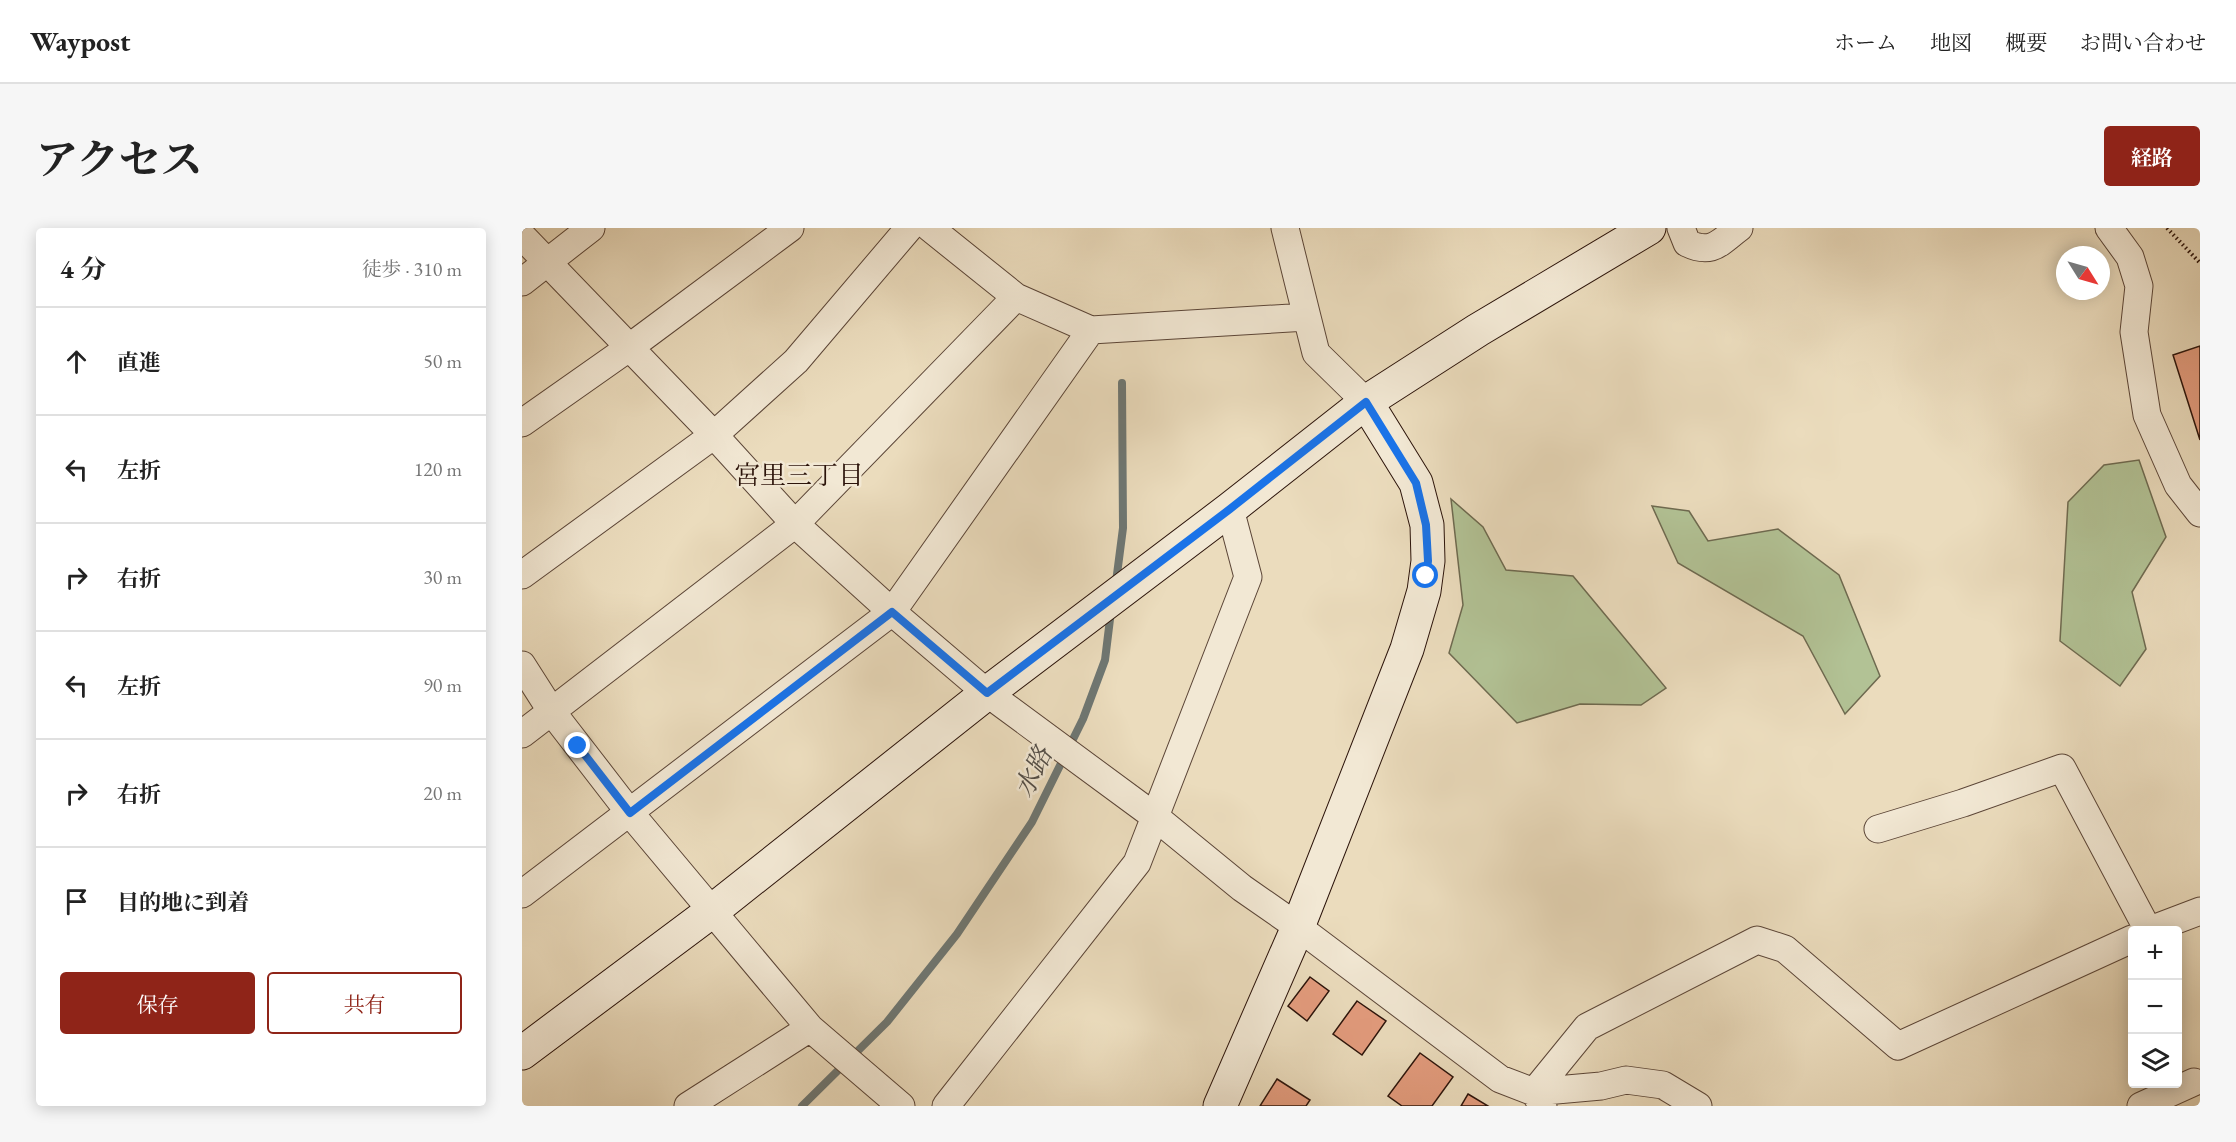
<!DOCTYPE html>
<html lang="ja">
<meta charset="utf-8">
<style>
:root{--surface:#fff;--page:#f6f6f6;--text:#222;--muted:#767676;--line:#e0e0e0;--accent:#8f2418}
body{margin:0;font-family:"EB Garamond","Noto Serif JP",serif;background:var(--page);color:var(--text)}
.controls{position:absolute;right:18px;bottom:18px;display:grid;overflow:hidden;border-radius:6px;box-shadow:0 3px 15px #0003}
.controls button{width:54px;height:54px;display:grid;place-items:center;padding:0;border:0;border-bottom:2px solid var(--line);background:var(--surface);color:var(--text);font:30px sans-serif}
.compass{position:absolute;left:1534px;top:18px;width:54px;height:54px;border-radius:50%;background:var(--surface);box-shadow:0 3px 15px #0003;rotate:127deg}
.stop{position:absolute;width:18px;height:18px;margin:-14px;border:4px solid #1a73e8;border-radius:50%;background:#fff}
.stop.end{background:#1a73e8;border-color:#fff;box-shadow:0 2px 6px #0008}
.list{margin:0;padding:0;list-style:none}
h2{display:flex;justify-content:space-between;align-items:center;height:78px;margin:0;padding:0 24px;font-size:26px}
h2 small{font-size:20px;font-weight:400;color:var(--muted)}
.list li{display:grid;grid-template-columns:39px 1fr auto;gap:18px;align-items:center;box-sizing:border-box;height:108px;padding:0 24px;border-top:2px solid var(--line)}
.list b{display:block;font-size:22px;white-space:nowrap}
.list em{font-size:20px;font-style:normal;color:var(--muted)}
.actions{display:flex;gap:12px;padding:18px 24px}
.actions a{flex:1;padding:14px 0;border:2px solid var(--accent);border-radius:6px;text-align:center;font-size:21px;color:var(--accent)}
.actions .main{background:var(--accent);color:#fff}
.icon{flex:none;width:33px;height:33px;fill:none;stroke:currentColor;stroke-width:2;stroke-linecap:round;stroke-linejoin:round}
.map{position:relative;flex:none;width:1678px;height:878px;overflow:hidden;border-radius:6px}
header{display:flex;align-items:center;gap:36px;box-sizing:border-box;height:84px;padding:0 30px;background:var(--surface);border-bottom:2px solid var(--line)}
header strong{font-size:28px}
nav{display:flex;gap:33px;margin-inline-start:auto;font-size:21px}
.intro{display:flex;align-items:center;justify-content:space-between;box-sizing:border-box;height:144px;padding:0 36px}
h1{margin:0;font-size:42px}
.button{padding:15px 27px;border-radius:6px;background:var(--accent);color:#fff;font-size:21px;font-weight:700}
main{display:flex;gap:36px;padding:0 36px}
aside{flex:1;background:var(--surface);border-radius:6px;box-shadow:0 3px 15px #0003}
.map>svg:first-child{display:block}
</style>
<header>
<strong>Waypost</strong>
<nav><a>ホーム</a><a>地図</a><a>概要</a><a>お問い合わせ</a></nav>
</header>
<div class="intro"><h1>アクセス</h1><a class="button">経路</a></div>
<main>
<aside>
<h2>4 分<small>徒歩 · 310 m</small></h2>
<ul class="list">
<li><svg class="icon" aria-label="ahead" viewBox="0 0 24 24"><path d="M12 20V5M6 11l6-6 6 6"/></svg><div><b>直進</b></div><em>50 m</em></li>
<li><svg class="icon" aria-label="left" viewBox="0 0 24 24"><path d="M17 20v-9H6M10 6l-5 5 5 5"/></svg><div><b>左折</b></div><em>120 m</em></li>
<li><svg class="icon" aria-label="right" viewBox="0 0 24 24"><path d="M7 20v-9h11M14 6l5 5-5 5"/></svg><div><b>右折</b></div><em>30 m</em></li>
<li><svg class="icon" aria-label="left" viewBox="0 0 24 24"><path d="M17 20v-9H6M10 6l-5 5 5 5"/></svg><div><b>左折</b></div><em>90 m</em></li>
<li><svg class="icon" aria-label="right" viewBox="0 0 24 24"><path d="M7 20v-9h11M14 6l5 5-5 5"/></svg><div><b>右折</b></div><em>20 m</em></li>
<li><svg class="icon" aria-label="arrive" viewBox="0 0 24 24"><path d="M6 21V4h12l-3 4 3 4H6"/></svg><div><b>目的地に到着</b></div></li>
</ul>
<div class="actions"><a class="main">保存</a><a>共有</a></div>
</aside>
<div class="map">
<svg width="1678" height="878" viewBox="0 0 1678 878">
<rect width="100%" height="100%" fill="#ebdcbd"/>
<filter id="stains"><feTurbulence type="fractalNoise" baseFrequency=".00333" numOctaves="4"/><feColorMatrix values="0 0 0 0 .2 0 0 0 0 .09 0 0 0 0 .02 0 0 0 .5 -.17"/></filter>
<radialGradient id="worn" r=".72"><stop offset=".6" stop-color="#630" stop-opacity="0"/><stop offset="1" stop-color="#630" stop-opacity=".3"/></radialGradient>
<path fill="#b2c295" stroke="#6e6a50" stroke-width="1.5" d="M1617,232L1644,309L1610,364L1624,421L1598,458L1538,413L1546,274L1582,237Z
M929,271L961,299L984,342L1051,348L1144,460L1119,477L1058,476L995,495L927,425L941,377Z
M1130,278L1167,283L1186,313L1256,301L1317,347L1358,448L1323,486L1281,408L1156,335Z"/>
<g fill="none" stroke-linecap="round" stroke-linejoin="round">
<path stroke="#6e7773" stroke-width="8" d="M594,354L601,300L600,155
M280,878L365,794L435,706L510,594L561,491L583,432L589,383"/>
</g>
<path fill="#e49c7e" stroke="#2b130a" stroke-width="1.5" d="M1678,118V212L1651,127Z
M788,749L807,763L785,793L766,778Z
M835,773L864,793L840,827L811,806Z
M898,825L931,849L910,878H880L866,868Z
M755,851L788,872L784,878H738Z
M946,866L966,878H939Z"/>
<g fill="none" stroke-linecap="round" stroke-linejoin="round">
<defs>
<path id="street" d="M408,0L494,69L569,102L785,89L794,125L844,174
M763,0L785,89
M1159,0L1165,15C1190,27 1197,15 1217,0
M1587,0L1608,29L1617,58L1612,104L1625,187L1656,257L1678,285
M0,8L192,207L273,296L370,384L465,465L632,588L720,660L776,699L978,851L1012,864L1021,878
M0,54L69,0
M0,195L108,119L268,0
M0,347L192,207L274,133L387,0
M0,437L30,484L108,585L288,800L379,878
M0,506L273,296L494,69
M1356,601L1441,575L1540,540L1626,702
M0,666L370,384L569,102
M1628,702L1678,683
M1012,864L1065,799L1235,712L1263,721L1376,818L1610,711
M1012,864L1079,858L1104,852L1141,857L1176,878
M166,878L288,800
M424,878L615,635L726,349L708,281
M1619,878L1672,854"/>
<path id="secondary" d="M0,825L190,683L465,465L708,281L844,174L956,102L1127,0
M698,878L776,699L885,421L902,363L906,333L905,297L894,255L844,174"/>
</defs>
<use href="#street" stroke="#5b4537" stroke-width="29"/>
<use href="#secondary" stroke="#2b130a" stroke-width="35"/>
<path stroke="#2b130a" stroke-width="4" stroke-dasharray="1.5 3" stroke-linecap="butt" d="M1645,0L1678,35"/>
<use href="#street" stroke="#f2e8d4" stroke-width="27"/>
<use href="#secondary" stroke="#f2e8d4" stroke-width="33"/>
</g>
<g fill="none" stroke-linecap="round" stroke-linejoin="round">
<path stroke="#1a73e8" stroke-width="8" d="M56,518L108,585L370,384L465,465L708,281L844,174L894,255L904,297L906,333L904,348"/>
</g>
<g text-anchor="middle" stroke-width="5" stroke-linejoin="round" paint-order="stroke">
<g font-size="26" fill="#2b130a" stroke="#f2e8d4">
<text x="277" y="256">宮里三丁目</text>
</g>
<g font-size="26" font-style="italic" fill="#524d47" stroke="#f2e8d4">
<text transform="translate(511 544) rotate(-64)" y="9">水路</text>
</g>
</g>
<rect width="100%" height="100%" filter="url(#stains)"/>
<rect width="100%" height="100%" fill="url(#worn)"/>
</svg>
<div class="controls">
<button>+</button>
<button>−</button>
<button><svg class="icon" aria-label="layers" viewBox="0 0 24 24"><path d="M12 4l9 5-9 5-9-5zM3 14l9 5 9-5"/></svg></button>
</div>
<svg class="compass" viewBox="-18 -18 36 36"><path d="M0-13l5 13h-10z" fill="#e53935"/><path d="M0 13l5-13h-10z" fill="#767676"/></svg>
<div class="stop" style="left:904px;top:348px"></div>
<div class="stop end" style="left:56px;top:518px"></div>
</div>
</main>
